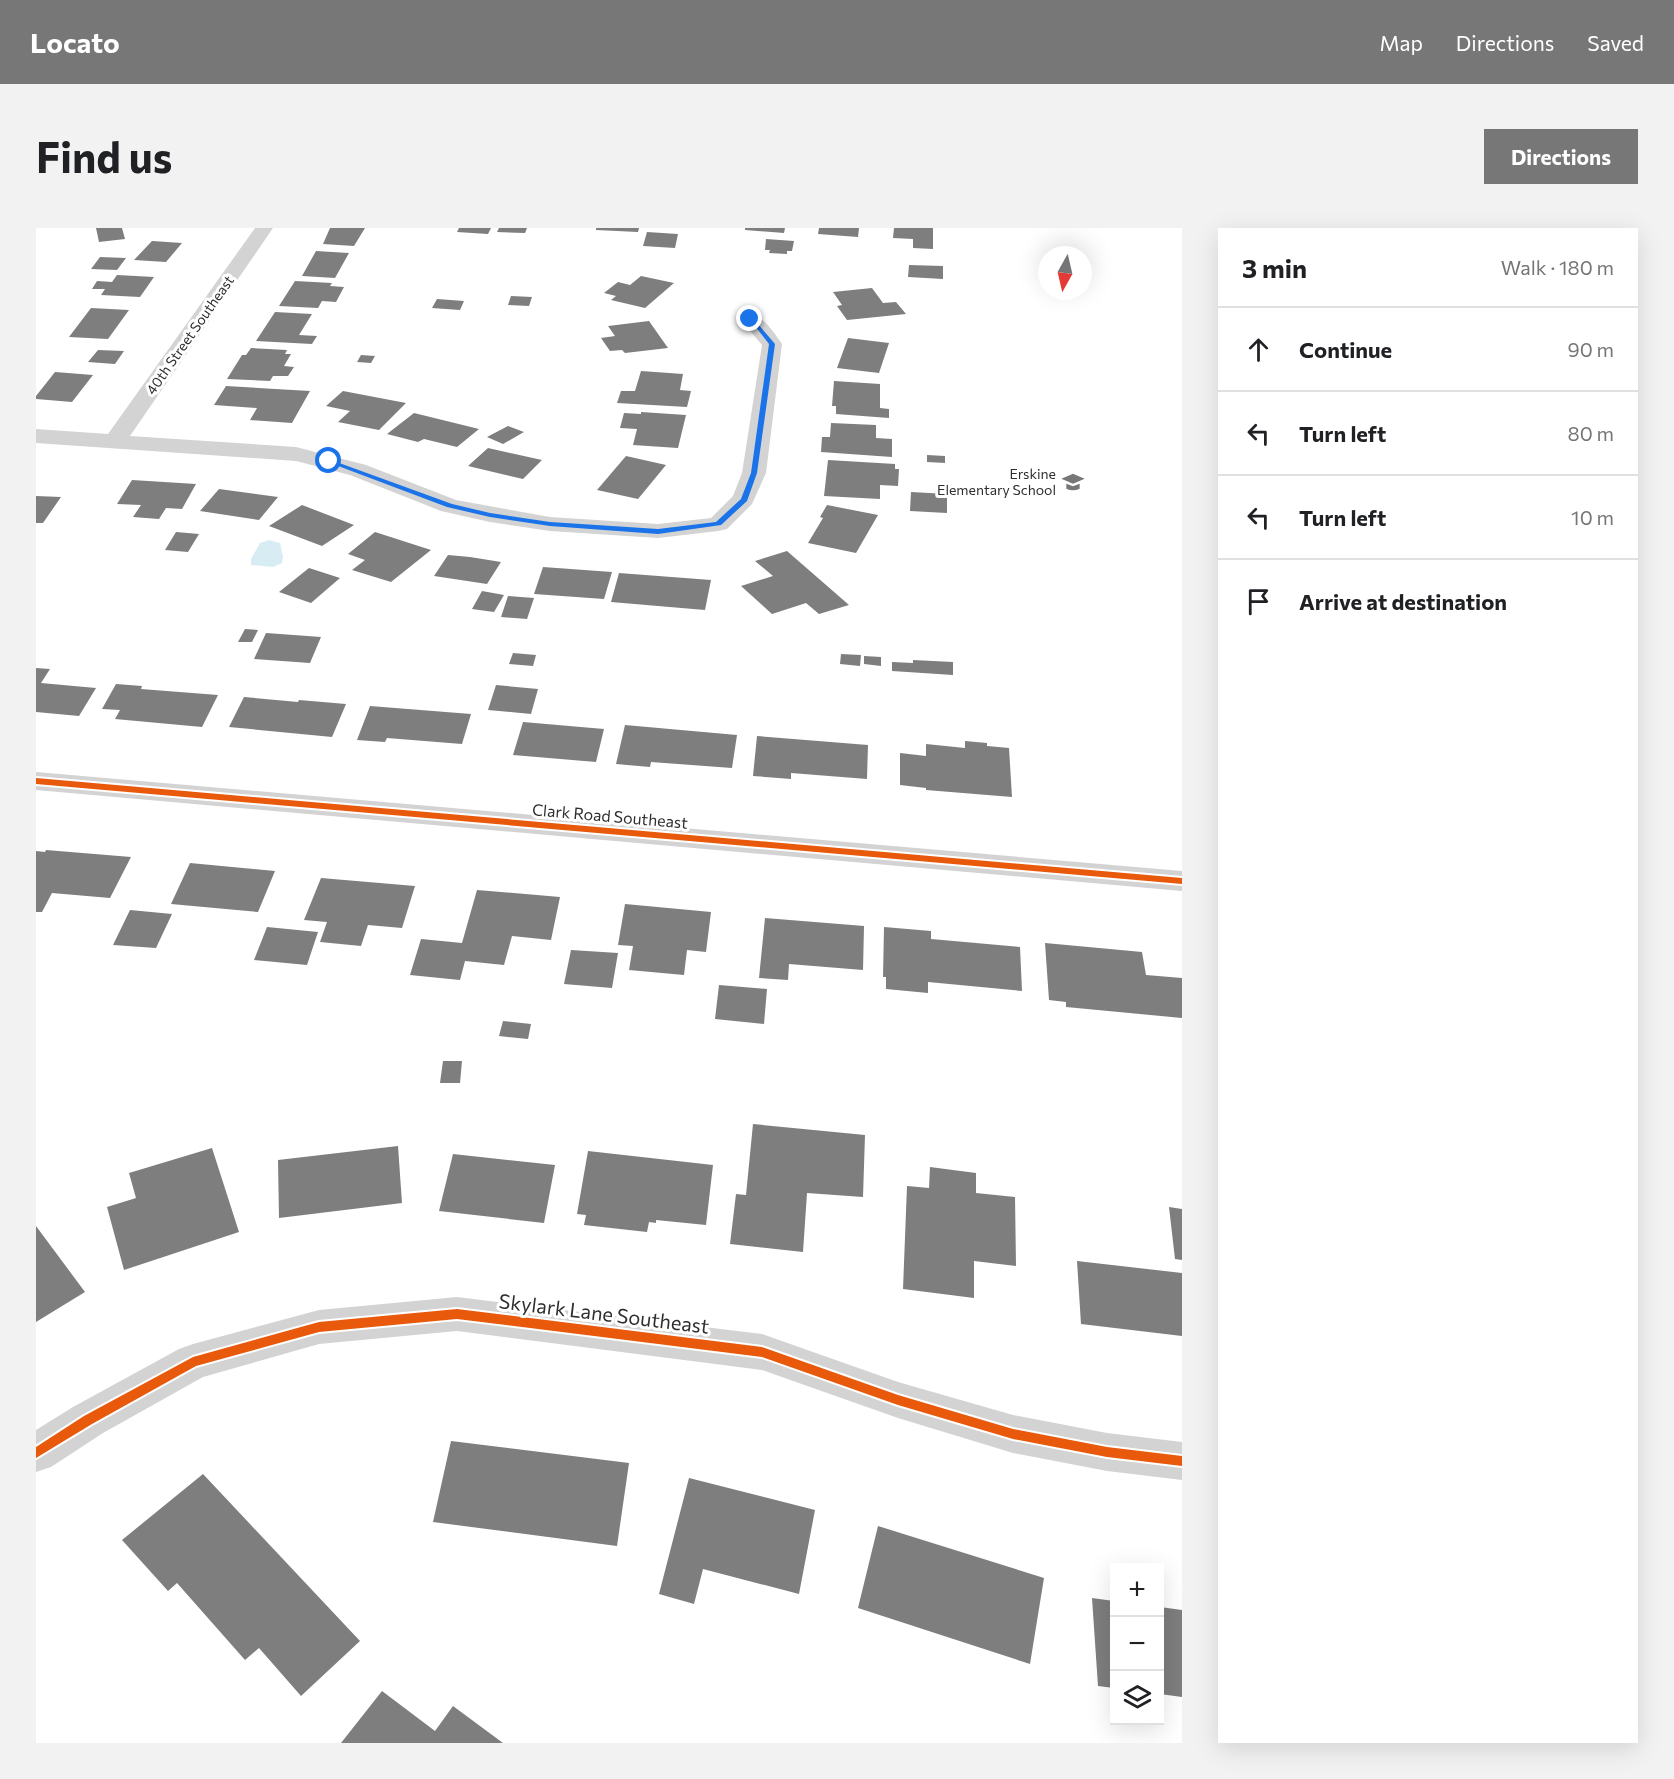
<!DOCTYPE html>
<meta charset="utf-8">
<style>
:root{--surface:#fff;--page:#f2f2f2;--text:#202124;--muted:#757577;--line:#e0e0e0;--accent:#777}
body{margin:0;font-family:Commissioner,sans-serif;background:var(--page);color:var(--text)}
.controls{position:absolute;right:18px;bottom:18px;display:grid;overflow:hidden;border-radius:0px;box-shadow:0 6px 24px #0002}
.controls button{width:54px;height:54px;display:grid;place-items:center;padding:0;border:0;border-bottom:2px solid var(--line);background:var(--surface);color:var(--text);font:30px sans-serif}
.compass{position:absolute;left:1002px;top:18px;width:54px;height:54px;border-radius:50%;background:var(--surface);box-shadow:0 6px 24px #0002;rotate:188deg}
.stop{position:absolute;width:18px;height:18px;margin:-14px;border:4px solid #1a73e8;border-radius:50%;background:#fff}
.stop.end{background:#1a73e8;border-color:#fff;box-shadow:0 2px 6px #0008}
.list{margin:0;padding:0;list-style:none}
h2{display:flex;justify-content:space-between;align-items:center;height:78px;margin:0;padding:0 24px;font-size:26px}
h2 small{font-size:20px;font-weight:400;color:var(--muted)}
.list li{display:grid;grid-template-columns:39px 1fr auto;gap:18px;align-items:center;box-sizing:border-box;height:84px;padding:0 24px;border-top:2px solid var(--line)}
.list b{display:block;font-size:22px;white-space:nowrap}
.list em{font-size:20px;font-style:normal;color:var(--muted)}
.icon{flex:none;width:33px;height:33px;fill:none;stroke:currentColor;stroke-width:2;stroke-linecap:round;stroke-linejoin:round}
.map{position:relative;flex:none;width:1146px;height:1515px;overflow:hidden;border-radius:0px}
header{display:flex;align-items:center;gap:36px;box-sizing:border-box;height:84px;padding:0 30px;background:var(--accent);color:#fff}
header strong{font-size:28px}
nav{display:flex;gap:33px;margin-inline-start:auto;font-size:21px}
.intro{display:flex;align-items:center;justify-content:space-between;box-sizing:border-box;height:144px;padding:0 36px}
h1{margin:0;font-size:42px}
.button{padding:15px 27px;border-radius:0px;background:var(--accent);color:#fff;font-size:21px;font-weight:700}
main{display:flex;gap:36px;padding:0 36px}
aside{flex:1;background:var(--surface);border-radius:0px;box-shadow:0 6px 24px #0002}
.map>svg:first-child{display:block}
</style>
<header>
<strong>Locato</strong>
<nav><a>Map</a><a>Directions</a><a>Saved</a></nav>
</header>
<div class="intro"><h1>Find us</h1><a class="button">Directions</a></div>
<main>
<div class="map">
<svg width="1146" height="1515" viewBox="0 0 1146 1515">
<rect width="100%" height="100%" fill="#fff"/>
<path fill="#d7edf3" d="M233,312L244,315L247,329L246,335L237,339L215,337V331L224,315Z"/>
<path fill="#7e7e7e" d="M60,0H86L89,11L63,14Z
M294,0H329L318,18L287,16Z
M423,0H455L452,6L421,4Z
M463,0H491L489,5L461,4Z
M560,0H603L602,4L560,2Z
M709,0H749L748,5L709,2Z
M783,0H823L822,9L782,6Z
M858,0H897V21L877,20V11L857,10Z
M611,4L642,6L639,20L607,18Z
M730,11L758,13L756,23H751V26L733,25L734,22H729Z
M116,13L146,15L130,34L98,32Z
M280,23L313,25L299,50L266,48Z
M64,29L90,30L81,42L55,41Z
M873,37L907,38V51L872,49Z
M81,47L118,49L104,69L65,67L69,61H56L61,53L76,54Z
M605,48L638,55L609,80L575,72L580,68L568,65L582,54L594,57Z
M259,53L296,55L294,58L308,59L300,74L286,73L282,80L243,78Z
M836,60L847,75L860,74L870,86L811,92L801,78L806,77L797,64Z
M475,68L496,69L493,78L472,77Z
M401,71L428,73L424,82L396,80Z
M55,80L93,82L72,111L33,109Z
M239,84L276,86L263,107L281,108L276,116L220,113Z
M613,93L632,120L589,125L586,122L574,123L565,110L579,108L572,98Z
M812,110L853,115L843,145L801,140Z
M215,120L251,122L249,126H255L248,138L258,139L252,148H237L234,153L191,151L206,127H210Z
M62,122L88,123L79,136L52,134Z
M325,127L339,128L335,135L321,134Z
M605,143L647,146L644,162L655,163L651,179L581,175L585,163H599Z
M19,144L57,147L36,174L0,171V168Z
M798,153L844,156V180L853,181V190L800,186V178H796Z
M190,158L274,163L256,195L214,192L221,180L178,177Z
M307,163L370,175L343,202L302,194L314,183L290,178Z
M605,184L650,187L642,220L597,217L601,201L584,200L588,185L605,186Z
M378,185L443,201L421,219L388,211L382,214L351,206Z
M795,195L840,197V210L856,211V229L785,224L786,209H794Z
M472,198L488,204L467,216L451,209Z
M452,220L506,232L487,251L432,238Z
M891,227L909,228V235L891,234Z
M590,228L630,237L602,271L561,262Z
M792,232L859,236V241H863L862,258L844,257V271L788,268Z
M96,252L160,256L146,281L130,280L123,291L97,289L105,277L81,276Z
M183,261L242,269L223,292L164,283Z
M875,264L911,266V285L874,283Z
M0,268L25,269L7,295H0Z
M266,277L318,297L286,318L233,298Z
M791,277L842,287L820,325L772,315L787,290L784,289Z
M140,304L163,306L152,324L129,322Z
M339,304L395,322L355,354L316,342L329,332L312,326Z
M751,323L813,377L783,386L770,375L736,386L705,358L737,348L719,333Z
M412,327L434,329L465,334L451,356L398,348Z
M507,339L576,344L568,371L498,366Z
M273,340L304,350L275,375L243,364Z
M583,345L675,352L669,382L575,374Z
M446,363L468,367L458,384L436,381Z
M472,368L498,370L491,391L465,389Z
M209,401L222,402L216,414H202Z
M230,405L285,409L274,435L218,431Z
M477,425L500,427L497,438L473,436Z
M805,426L825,427L824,438L804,436Z
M828,428L845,429V438L828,436Z
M877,432L917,434V447L856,443V434L877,435Z
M0,440L14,441L5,455L60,460L43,488L0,484Z
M80,456L106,458L105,461L182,467L166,499L79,491L84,482L66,481Z
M460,457L502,461L495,486L452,482Z
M208,469L262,474L263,472L310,476L296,509L193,499Z
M334,478L435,486L426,516L351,510L349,514L321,512Z
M487,494L568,501L560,534L477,527Z
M589,497L701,507L696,540L615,534L614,539L580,536Z
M721,508L832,517L831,551L755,545V551L717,548Z
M929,513L951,515V518L973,520L976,569L890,562V560L864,557V525L890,528V516L929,520Z
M10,622L95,629L74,670L16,665L6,684H0V623L9,624Z
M154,635L239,643L222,684L135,676Z
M285,650L379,658L366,700L332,697L325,718L284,714L291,694L268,692Z
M441,662L524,669L515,712L476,708L468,737L429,733L424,752L374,747L385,711L426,715Z
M589,676L675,684L670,724L651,722L648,747L593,742L597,718L582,717Z
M94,682L136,686L120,720L77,717Z
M729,690L828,698L827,742L753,736L752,752L723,750Z
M231,699L282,704L271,737L218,732Z
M848,699L895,703V711L984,719L986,763L892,754V765L850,761V749H847Z
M1009,715L1106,724L1110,747L1146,750V790L1030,779V774L1013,772Z
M535,722L582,725L576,760L528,756Z
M683,757L731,761L728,796L679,791Z
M467,793L495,796L492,811L463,808Z
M407,833H426L424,855H404Z
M717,896L829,907L827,969L771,965L767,1024L694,1016L700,966L710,967Z
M362,918L366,975L243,990L242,932Z
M176,920L203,1004L88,1042L71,979L100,970L93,945Z
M552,923L677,937L670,997L620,992V995L613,994L611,1004L548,997L550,987L541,986Z
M417,926L519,937L508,995L403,983Z
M894,939L940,945V965L979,969L980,1038L938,1033V1070L867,1061L871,958L893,960Z
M1133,979L1146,981V1032L1139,1031Z
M0,998L49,1064L0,1094Z
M1041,1033L1146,1045V1108L1045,1096Z
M415,1213L593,1235L581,1318L397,1294Z
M167,1246L324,1413L265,1468L223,1420L209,1432L141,1355L132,1363L86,1312Z
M653,1250L779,1282L763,1366L667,1341L658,1376L623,1366Z
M842,1298L1008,1350L994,1436L822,1380Z
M1056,1370L1078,1373V1460L1062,1458Z
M1124,1379L1146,1382V1469L1124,1466Z
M346,1463L399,1503L417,1478L467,1515H305Z"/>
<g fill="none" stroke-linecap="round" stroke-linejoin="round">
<path fill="#d3d3d3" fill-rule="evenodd" d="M219,0H237L94,208L260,219L330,237L420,272L514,289L622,296L675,290L697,268L706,245L726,117L704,91L707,87C724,82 737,103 746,116L730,245L716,276L691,301L682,303L622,310L514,303L454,294L405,283L314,247L260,233L0,215V201L72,206Z
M0,544L1146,643V663L0,562Z
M421,1069L726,1106L862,1154L977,1187L1071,1205L1146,1214V1252L1071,1243L977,1225L862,1190L726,1142L421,1103L283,1116L167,1149L67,1205L15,1239L0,1244V1202L37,1179L143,1121L157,1116L283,1082Z"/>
<defs>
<path id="cycleway" d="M0,550L1146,650V656L0,556Z
M421,1081L726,1119L862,1167L977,1201L1071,1219L1146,1228V1238L1071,1229L977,1211L862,1177L726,1129L421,1091L283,1104L160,1138L56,1196L0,1230V1219L48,1188L157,1129L283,1094Z"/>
</defs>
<use href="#cycleway" stroke="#fff" stroke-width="4"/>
<use href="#cycleway" fill="#e8590c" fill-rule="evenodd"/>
</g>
<path fill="#1a73e8" d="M712,89H716L739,116L721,245L711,273L685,297L622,306L514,298L454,289L411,279L289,233L295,232L416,276L454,285L514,294L622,301L680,294L705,271L715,245L733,116Z"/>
<defs>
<symbol id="school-bare" viewBox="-9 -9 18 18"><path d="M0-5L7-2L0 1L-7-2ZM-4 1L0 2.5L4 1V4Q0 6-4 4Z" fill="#777" stroke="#fff" stroke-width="2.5" paint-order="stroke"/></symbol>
</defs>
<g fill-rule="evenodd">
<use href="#school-bare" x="1022" y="239" width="30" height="30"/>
</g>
<g text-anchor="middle" stroke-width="6" stroke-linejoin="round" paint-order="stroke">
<g font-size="14" fill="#2e2e2e" stroke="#fff">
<text transform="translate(154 107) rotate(-55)" y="5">40th Street Southeast</text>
</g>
<g font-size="14" fill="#2e2e2e" stroke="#fff" text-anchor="end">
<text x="1020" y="251">Erskine<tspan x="1020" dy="16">Elementary School</tspan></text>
</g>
<g font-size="16" fill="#2e2e2e" stroke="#fff">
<text transform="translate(574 588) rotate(5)" y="6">Clark Road Southeast</text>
</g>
<g font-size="20" fill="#2e2e2e" stroke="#fff">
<text transform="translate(568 1086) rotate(7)" y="7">Skylark Lane Southeast</text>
</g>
</g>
</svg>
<div class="controls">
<button>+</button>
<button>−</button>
<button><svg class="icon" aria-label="layers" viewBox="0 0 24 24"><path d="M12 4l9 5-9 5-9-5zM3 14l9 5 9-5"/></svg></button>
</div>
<svg class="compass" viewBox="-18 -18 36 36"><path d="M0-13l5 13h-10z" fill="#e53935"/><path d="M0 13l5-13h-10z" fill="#757577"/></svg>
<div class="stop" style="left:293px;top:233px"></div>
<div class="stop end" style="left:714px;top:91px"></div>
</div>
<aside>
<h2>3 min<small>Walk · 180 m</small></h2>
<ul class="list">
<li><svg class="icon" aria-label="ahead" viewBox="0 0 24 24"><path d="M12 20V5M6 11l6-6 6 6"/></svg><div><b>Continue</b></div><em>90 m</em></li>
<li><svg class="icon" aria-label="left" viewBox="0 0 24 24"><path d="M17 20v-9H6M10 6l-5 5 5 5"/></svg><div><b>Turn left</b></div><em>80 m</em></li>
<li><svg class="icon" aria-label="left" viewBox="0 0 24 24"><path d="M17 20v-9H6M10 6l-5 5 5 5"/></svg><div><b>Turn left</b></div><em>10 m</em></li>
<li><svg class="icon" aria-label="arrive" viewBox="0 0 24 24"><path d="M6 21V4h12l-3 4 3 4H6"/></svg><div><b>Arrive at destination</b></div></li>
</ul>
</aside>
</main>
